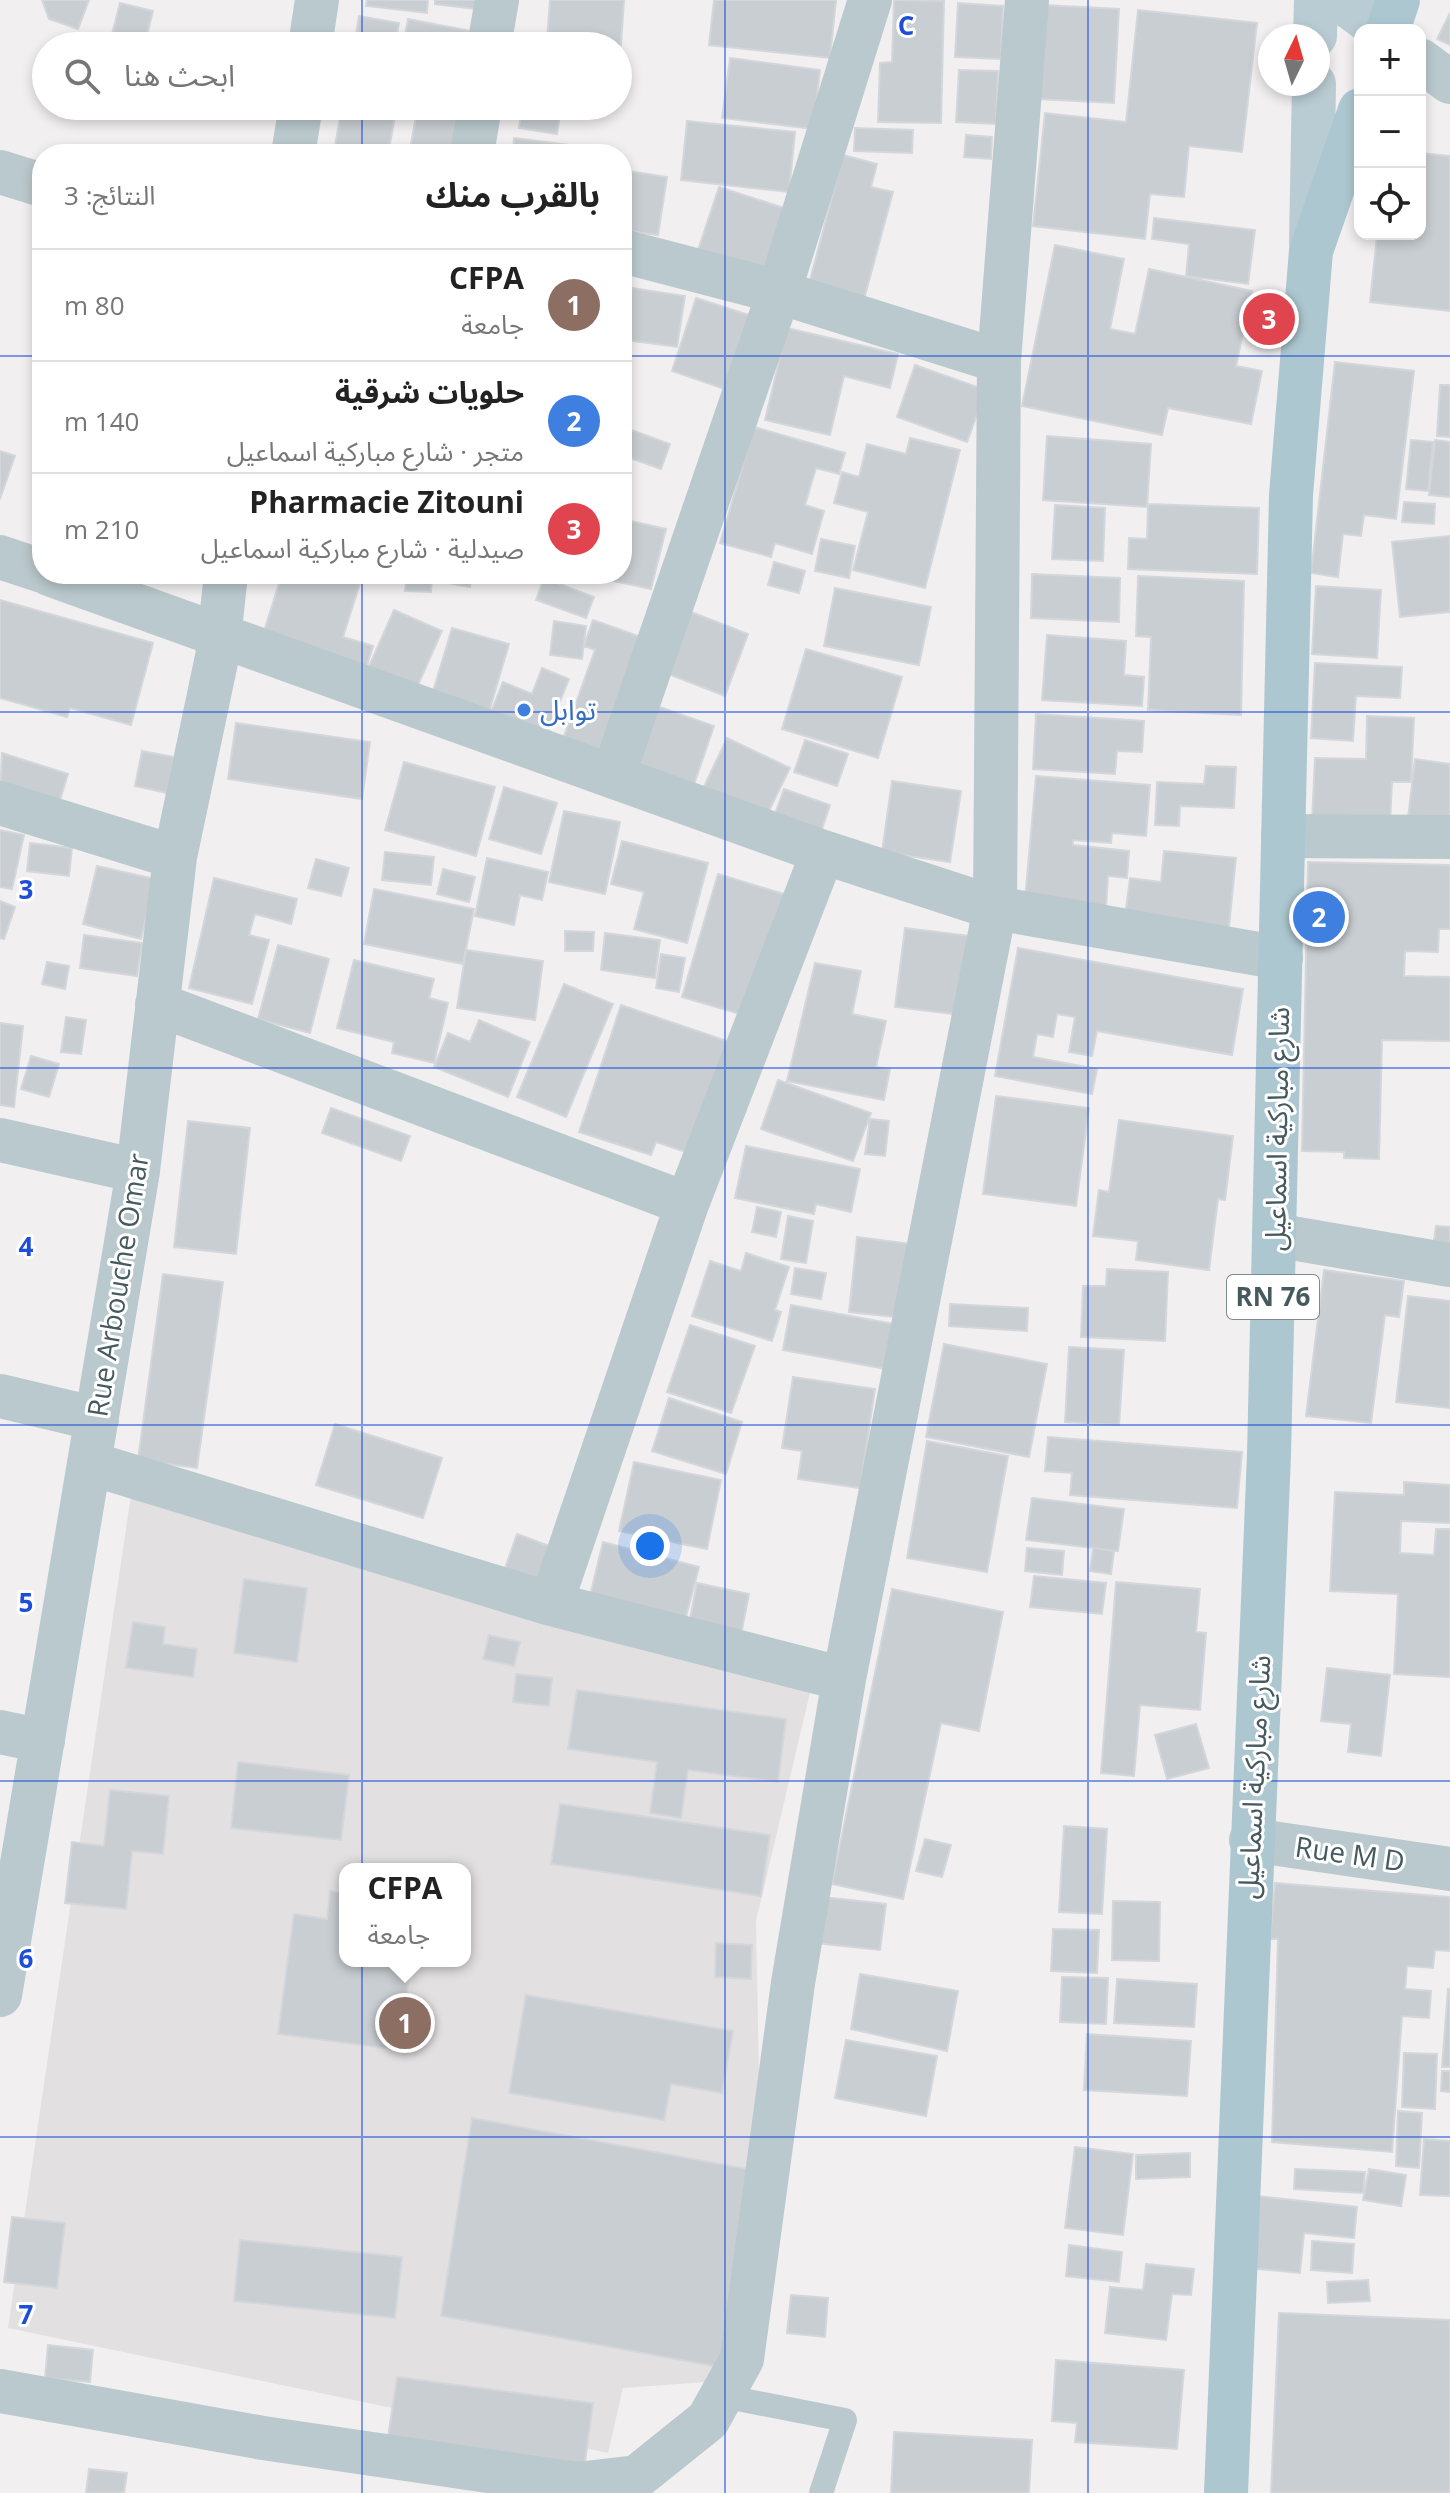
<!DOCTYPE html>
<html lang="ar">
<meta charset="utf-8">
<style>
:root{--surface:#fff;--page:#f6f6f6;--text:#222;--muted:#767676;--line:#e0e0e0;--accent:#ea580c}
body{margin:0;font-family:"Open Sans","Noto Sans Arabic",sans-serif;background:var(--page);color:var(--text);direction:rtl}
.controls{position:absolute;right:24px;top:24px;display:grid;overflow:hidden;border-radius:16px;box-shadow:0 4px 12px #0003}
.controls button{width:72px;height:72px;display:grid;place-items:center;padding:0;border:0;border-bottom:2px solid var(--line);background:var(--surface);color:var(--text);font:40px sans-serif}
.compass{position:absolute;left:1258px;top:24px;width:72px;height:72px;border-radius:50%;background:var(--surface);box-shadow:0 4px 12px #0003;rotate:5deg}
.you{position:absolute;left:650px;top:1546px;width:28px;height:28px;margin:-20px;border:6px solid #fff;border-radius:50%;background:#1a73e8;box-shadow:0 0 0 12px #1a73e833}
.badge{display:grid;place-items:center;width:52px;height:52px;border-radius:50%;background:var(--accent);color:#fff;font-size:26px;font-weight:700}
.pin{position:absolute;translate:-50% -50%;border:4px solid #fff;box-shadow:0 2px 8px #0006}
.popup{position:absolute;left:339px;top:1863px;width:132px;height:104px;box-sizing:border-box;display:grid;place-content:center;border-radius:16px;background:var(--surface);filter:drop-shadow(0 2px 6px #0005);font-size:26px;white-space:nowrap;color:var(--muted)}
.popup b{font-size:30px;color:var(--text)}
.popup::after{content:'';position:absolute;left:50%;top:100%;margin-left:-16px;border:16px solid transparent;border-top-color:var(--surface)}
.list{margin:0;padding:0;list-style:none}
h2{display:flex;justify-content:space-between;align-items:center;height:104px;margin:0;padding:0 32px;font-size:34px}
h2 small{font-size:26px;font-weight:400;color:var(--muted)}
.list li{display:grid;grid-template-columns:52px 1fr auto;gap:24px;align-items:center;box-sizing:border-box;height:112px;padding:0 32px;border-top:2px solid var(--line)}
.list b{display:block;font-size:30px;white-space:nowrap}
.list p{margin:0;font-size:26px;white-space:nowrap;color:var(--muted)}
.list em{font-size:26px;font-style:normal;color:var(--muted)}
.icon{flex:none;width:44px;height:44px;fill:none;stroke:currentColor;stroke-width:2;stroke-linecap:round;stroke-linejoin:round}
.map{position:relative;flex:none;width:1450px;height:2493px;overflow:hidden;direction:ltr}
.search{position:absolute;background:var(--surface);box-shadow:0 4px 12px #0003;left:32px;top:32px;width:600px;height:88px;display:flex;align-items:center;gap:20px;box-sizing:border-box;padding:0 28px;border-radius:44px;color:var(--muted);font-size:30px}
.panel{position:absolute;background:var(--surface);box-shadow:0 4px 12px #0003;left:32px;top:144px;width:600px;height:440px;border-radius:32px;direction:rtl}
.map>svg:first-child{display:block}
</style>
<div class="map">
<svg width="1450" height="2493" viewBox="0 0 1450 2493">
<rect width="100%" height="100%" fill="#f2eff0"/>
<path fill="#e3e0e2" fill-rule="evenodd" d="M132,1488L813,1680L756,1921L760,2126L719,2381L623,2388L608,2453L8,2328ZM345,1869H465V1961H345Z"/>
<path fill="#c9ced2" stroke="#d3d7db" stroke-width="2" d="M42,0H89L78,29L49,19Z
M367,0H428L427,13L366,6Z
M435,0H509L508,13L435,4Z
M550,0H624L621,45L547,40Z
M714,0H836L830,58L709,45Z
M894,0L944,1L941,123L878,122L880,63L892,62Z
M120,3L153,11L145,43L112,34Z
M958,3L1003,6L1001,59L955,57Z
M1044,5L1119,9L1114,103L1038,99Z
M1138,10L1257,23L1242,152L1189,146L1184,197L1150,194L1145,239L1033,226L1045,113L1126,122Z
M1450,13V45L1437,39Z
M359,16L399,23L395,46H354Z
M408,19L486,34L484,46H403Z
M730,58L820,70L813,129L722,118Z
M959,70L998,71L996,124L956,122Z
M342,106H397L388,154L334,151Z
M418,106L449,110L452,106L484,112L476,154H409Z
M522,106L561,108L557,134L519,128Z
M687,121L795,132L789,192L681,180Z
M855,128L913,130L912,153L854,151Z
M966,135L992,137L991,159L964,157Z
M514,138L571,145L570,154H513Z
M1420,153L1450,156V311L1370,302L1377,235L1413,239V234H1420V189L1425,169H1420Z
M843,155L877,164L871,187L893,192L863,303L808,288Z
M622,170L667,177L658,235L622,230Z
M719,187L784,208L763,275L697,253Z
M1154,218L1255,230L1248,284L1186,276L1189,244L1152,239Z
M1055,245L1124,259L1110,329L1135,334L1149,269L1252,291L1236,366L1262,371L1251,424L1168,408L1162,435L1022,406Z
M632,288L685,296L677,347L624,340Z
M696,298L758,318L733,392L672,371Z
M787,328L898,354L890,388L844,376L830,435L765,420Z
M1335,362L1414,371L1396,519L1364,515L1361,536L1343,534L1338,577L1311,573Z
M915,365L986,390L967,442L897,417Z
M1440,385H1450V437L1437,436Z
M754,427L845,453L839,474L816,468L805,505L824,511L812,554L775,543L771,557L720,543Z
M626,428L670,444L661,469L622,455Z
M1047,436L1151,444L1147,507L1043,500Z
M910,438L960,450L925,588L853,570L868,512L834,503L842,472L859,477L867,444L906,454Z
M1411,440L1433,442L1428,491L1406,489Z
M1435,440L1450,442V497L1429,495Z
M0,451L15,456L0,499Z
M1404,502L1435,504L1434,524L1402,522Z
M1148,504L1259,508L1257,574L1128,569L1129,538L1147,539Z
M1055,505L1105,508L1103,561L1052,559Z
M622,519L666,529L651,589L609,580L610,574H622Z
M1450,536V612L1400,617L1392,542Z
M821,539L855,546L849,578L815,571Z
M774,562L805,571L799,593L768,585Z
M282,574H363L343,637L373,646L364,675L260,644Z
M407,574H432L431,592L405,591Z
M438,574H472L470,587L437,581Z
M1032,574L1120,578L1119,622L1031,618Z
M1138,576L1244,581L1241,715L1148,710L1151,637L1136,636Z
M544,578L594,597L586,618L536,600Z
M1316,586L1381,590L1377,658L1312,654Z
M835,588L931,607L919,665L824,646Z
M0,600L153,643L131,725L70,708L67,717L0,698Z
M394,610L442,631L414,694L366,673Z
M686,610L748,634L725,696L663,672Z
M593,620L644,638L603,750H559L595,650L584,646Z
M554,621L586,626L582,659L550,655Z
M452,628L509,644L486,722L429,705Z
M1047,635L1126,641L1124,675L1144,677L1142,706L1042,700Z
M806,649L902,677L878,758L782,729Z
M1315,663L1402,667L1400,698L1356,696L1353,741L1311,738Z
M542,668L569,679L541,748L485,727L503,682L532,694Z
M657,706L714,726L689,799L631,779Z
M1036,714L1144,721L1142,752L1117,751L1115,774L1033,769Z
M1367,716L1414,718L1411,782H1392L1390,824L1312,821L1315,758L1366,759Z
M236,723L370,742L362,799L228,779Z
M727,738L790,768L762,825L700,795Z
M805,740L848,754L837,786L794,772Z
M142,751L174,757L167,793L135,786Z
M2,753L68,774L56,813L0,795Z
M1415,759L1450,764V823L1408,818Z
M404,762L495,787L476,856L385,830Z
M1206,766L1236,767L1234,808L1180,806L1179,826L1155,825L1157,782L1204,784Z
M1036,776L1150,785L1146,836L1112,833L1111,843L1073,840V845L1129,851L1127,878L1108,876L1106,908L1025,900Z
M892,781L961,791L950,862L882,852Z
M504,787L557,803L541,854L489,839Z
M784,789L830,805L817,844L770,828Z
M564,811L620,822L605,894L549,882Z
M0,830L24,835L12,889L0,887Z
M622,841L708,863L687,943L634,929L644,892L611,884Z
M30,843L72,848L69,876L27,871Z
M1164,851L1236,858L1228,936L1124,924L1130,878L1161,882Z
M385,852L434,857L431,885L382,880Z
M487,858L548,872L542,900L520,895L514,925L475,916Z
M316,859L349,868L341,896L308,888Z
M1308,862L1450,865V929H1439L1438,952L1405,951L1404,976L1450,977V1041L1382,1040L1379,1159L1344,1158V1152L1302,1151Z
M97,866L155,879L141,939L83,924Z
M443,869L475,877L469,902L437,894Z
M718,874L800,899L764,1021L682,997Z
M214,878L297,899L291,924L255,914L249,935L269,940L252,1004L189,988Z
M374,889L474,909L463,964L364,944Z
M0,901L15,907L4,939L0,938Z
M905,928L979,937L969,1016L895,1007Z
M565,931L594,932L593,951H565Z
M605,933L660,940L655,978L601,970Z
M84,935L142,943L137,976L80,968Z
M278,945L329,959L310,1033L258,1019Z
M1018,948L1243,989L1232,1055L1097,1031L1092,1056L1069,1052L1075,1017L1057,1014L1053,1037L1037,1034L1033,1057L1097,1069L1092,1094L995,1076Z
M466,950L543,961L535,1020L457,1008Z
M661,954L685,958L679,992L656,988Z
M354,960L434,979L429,998L448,1003L434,1063L392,1053L394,1042L337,1028Z
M47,962L69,966L65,989L42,984Z
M815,963L861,971L852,1014L886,1021L876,1067L890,1069L884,1100L787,1081Z
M564,984L613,1004L566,1117L517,1097Z
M621,1005L747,1048L710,1160L656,1142L651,1155L579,1132Z
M66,1017L86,1020L81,1054L61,1052Z
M479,1020L530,1042L508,1097L434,1067L448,1033L470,1042Z
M0,1023L23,1026L14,1107L0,1105Z
M31,1056L59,1064L49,1097L21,1089Z
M778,1080L871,1113L853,1161L761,1129Z
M996,1096L1089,1108L1076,1206L983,1194Z
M331,1108L410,1136L401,1161L322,1133Z
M870,1119L889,1121L885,1156L865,1154Z
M1119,1120L1233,1136L1225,1200L1218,1199L1209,1270L1136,1260L1138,1241L1093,1236L1099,1190L1109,1192Z
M188,1121L250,1128L236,1254L174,1247Z
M746,1146L860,1169L851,1212L816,1204L814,1214L735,1198Z
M757,1207L781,1212L776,1237L752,1232Z
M788,1216L813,1221L806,1263L781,1259Z
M1436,1226L1450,1227V1263L1431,1261Z
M857,1237L912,1244L904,1318L849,1312Z
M746,1253L789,1267L775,1310L781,1312L772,1341L692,1316L710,1261L741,1271Z
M795,1268L826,1273L821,1299L791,1294Z
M1107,1269L1168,1272L1165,1341L1081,1337L1083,1286H1106Z
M1324,1270L1404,1281L1399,1317L1385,1315L1371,1423L1306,1416Z
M163,1274L223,1282L197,1468L138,1460Z
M1408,1296L1450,1301V1408L1396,1402Z
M950,1304L1028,1308L1027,1331L949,1326Z
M791,1305L894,1324L886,1369L783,1350Z
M690,1325L755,1346L731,1413L667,1392Z
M944,1344L1047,1364L1029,1457L926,1437Z
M1069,1347L1124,1350L1119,1425L1065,1422Z
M793,1377L875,1389L860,1488L798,1479L802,1451L782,1448Z
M669,1398L742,1422L726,1474L652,1451Z
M335,1424L442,1458L423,1518L316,1485Z
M1048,1437L1242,1452L1237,1508L1070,1495L1072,1473L1045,1471Z
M927,1441L1008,1456L987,1572L907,1558Z
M634,1462L721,1480L707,1549L619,1531Z
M1404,1482L1450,1485V1523L1401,1521L1400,1553L1434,1555L1436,1529H1450V1677L1394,1674L1398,1594L1330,1591L1335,1492L1404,1495Z
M1032,1498L1124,1509L1118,1551L1026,1540Z
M517,1534L555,1548L540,1588L503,1574Z
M603,1542L699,1567L681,1636L586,1612Z
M1027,1548L1064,1551L1062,1575L1025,1571Z
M1093,1548L1114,1551L1111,1574L1090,1571Z
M1034,1576L1106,1583L1102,1614L1030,1607Z
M244,1579L307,1588L297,1662L234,1653Z
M1116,1582L1200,1589L1196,1632L1206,1633L1200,1710L1140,1705L1134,1776L1101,1773Z
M697,1583L749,1594L739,1645L687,1634Z
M892,1589L1003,1612L979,1731L941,1723L903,1899L832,1884Z
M133,1622L165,1627L163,1644L197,1649L193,1677L126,1668Z
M489,1635L520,1642L514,1666L483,1659Z
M1327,1668L1390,1675L1381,1756L1348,1752L1351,1724L1321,1721Z
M516,1674L552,1678L549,1706L513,1702Z
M577,1690L786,1719L778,1782L688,1770L681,1818L650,1813L657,1762L568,1749Z
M1196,1724L1209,1768L1167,1779L1155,1735Z
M238,1762L349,1775L341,1840L231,1828Z
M110,1790L169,1796L163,1854L132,1851L126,1909L65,1903L72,1842L104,1846Z
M560,1804L770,1835L761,1896L551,1864Z
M1064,1826L1107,1829L1102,1914L1059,1912Z
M925,1839L951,1845L942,1877L916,1871Z
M1275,1883L1450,1897V1951L1435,1950L1433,1968L1407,1966L1405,1989L1431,1991L1429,2018L1402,2016L1392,2152L1272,2142L1278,1939H1270Z
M330,1891L345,1893V1961H411L399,2050L278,2034L294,1914L327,1919Z
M822,1897L886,1904L880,1950L816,1943Z
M1113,1901L1160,1902L1159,1961L1112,1960Z
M1053,1929L1099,1930L1097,1973L1051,1971Z
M716,1943L752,1945L751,1979L715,1977Z
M860,1974L958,1991L947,2051L851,2029Z
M1062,1977L1108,1978L1106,2024L1060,2022Z
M1117,1979L1197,1984L1194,2027L1114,2023Z
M1448,1989H1450V2067H1442Z
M526,1995L733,2031L722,2093L671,2084L664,2120L509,2093Z
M1087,2034L1191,2041L1187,2096L1084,2090Z
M846,2040L937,2056L926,2116L835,2098Z
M1404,2053L1437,2054L1435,2109L1402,2107Z
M1442,2071H1450V2092L1441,2091Z
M1398,2111L1422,2113L1419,2168L1396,2166Z
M472,2118L758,2171L725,2368L441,2316Z
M1424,2139L1450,2141V2196L1420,2195Z
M1075,2147L1133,2154L1123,2235L1065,2228Z
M1190,2153V2177L1136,2179V2155Z
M1295,2169L1365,2172L1363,2193L1294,2189Z
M1369,2169L1406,2175L1401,2206L1363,2200Z
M1257,2196L1357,2207L1354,2238L1304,2233L1300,2273L1249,2268Z
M12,2217L65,2223L57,2288L4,2282Z
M240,2240L402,2257L395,2318L234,2301Z
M1312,2241L1354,2244L1352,2273L1311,2270Z
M1069,2245L1122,2252L1119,2282L1066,2276Z
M1146,2264L1194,2269L1191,2295L1172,2294L1166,2340L1105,2333L1110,2287L1143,2290Z
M1368,2280L1370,2301L1328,2303L1327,2282Z
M791,2295L828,2298L825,2337L787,2333Z
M1279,2313L1450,2320V2493H1271Z
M48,2345L93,2350L90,2382L45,2378Z
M1056,2360L1184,2370L1177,2449L1075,2442L1077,2423L1052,2421Z
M397,2377L593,2403L584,2470L387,2444Z
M894,2432L1032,2440L1029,2493H891Z
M89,2469L127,2473L124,2493H86Z"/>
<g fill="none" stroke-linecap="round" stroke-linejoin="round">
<path stroke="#bac9cd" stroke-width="24" d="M722,2396L845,2420L821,2493"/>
<path stroke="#bac9cd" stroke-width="44" d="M310,46L317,0
M489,46L497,0
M1420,60L1450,82
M293,154L301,106
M472,154L480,106
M0,172L42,185
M622,251L779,292L999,361
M0,557L42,571
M49,574L823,852L995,908L1281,958
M613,776L779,292L870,0
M0,803L175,857
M1283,836L1450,837
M157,1004L687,1204L551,1604
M0,1140L138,1171
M687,1204L823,852
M1274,1235L1450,1265
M0,1396L97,1419
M89,1463L551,1604L844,1679
M0,1732L43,1741
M1251,1840L1450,1869
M0,1995L138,1171L175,857L217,657L226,574
M0,2391L263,2438L577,2484L637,2477L708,2420L742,2359L793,1983L844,1679L995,908L999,361L1027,0"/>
<path stroke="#baccd3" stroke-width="44" d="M1340,0L1381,30
M1315,36L1316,0
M1311,242L1314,84"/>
<path stroke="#adc7d0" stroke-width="44" d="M1388,30L1398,0
M1226,2493L1269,1455L1291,495L1311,251L1360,110"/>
</g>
<path fill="none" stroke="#1d4ed8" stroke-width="2" stroke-opacity="0.55" d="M362,0V46M725,0V2493M1088,0V2493M362,106V154M0,356H42M622,356H1450M362,574V2493M0,712H1450M0,1068H1450M0,1425H1450M0,1781H1450M0,2137H1450"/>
<circle fill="#3f7fe0" stroke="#fff" stroke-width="3" cx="524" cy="710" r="8"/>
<g text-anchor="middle" stroke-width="6" stroke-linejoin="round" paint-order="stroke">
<rect fill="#fff" stroke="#7e8b8e" stroke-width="2" x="1227" y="1275" width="92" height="44" rx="6"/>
<g font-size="26" font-weight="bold" fill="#46595e">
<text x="1273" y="1306">RN 76</text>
</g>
<g font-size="28" fill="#366cbe" stroke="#fff" text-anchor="start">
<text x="540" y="720">توابل</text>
</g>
<g font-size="28" fill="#46595e" stroke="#fff">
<text transform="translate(1277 1129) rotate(-89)" y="10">شارع مباركية اسماعيل</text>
<text transform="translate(118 1285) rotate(-81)" y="10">Rue Arbouche Omar</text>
<text transform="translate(1254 1777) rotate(-87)" y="10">شارع مباركية اسماعيل</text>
<text transform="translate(1350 1854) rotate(8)" y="10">Rue M D</text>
</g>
</g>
<g font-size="26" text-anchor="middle" font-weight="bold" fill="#1d4ed8" stroke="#fff" stroke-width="6" stroke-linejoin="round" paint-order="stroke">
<text x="906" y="35">C</text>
<text x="26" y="899">3</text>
<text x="26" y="1256">4</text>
<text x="26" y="1612">5</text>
<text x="26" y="1968">6</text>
<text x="26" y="2324">7</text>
</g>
</svg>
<div class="controls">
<button>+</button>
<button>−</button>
<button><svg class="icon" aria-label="locate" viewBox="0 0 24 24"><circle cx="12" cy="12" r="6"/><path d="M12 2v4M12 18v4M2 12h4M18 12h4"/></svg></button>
</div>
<svg class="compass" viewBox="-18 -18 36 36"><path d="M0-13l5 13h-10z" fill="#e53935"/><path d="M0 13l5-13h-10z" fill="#767676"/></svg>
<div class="you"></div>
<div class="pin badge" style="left:405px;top:2023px;background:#8d6e63">1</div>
<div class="popup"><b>CFPA</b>جامعة</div>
<div class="pin badge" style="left:1319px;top:917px;background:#3f7fe0">2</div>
<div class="pin badge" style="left:1269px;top:319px;background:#e0444e">3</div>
<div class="search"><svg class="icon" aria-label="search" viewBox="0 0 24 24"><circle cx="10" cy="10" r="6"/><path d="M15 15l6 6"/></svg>ابحث هنا</div>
<section class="panel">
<h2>بالقرب منك<small>النتائج: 3</small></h2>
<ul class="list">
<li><span class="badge" style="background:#8d6e63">1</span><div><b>CFPA</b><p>جامعة</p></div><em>80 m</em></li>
<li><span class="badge" style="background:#3f7fe0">2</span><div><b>حلويات شرقية</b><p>متجر · شارع مباركية اسماعيل</p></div><em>140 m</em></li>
<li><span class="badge" style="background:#e0444e">3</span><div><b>Pharmacie Zitouni</b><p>صيدلية · شارع مباركية اسماعيل</p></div><em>210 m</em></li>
</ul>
</section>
</div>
